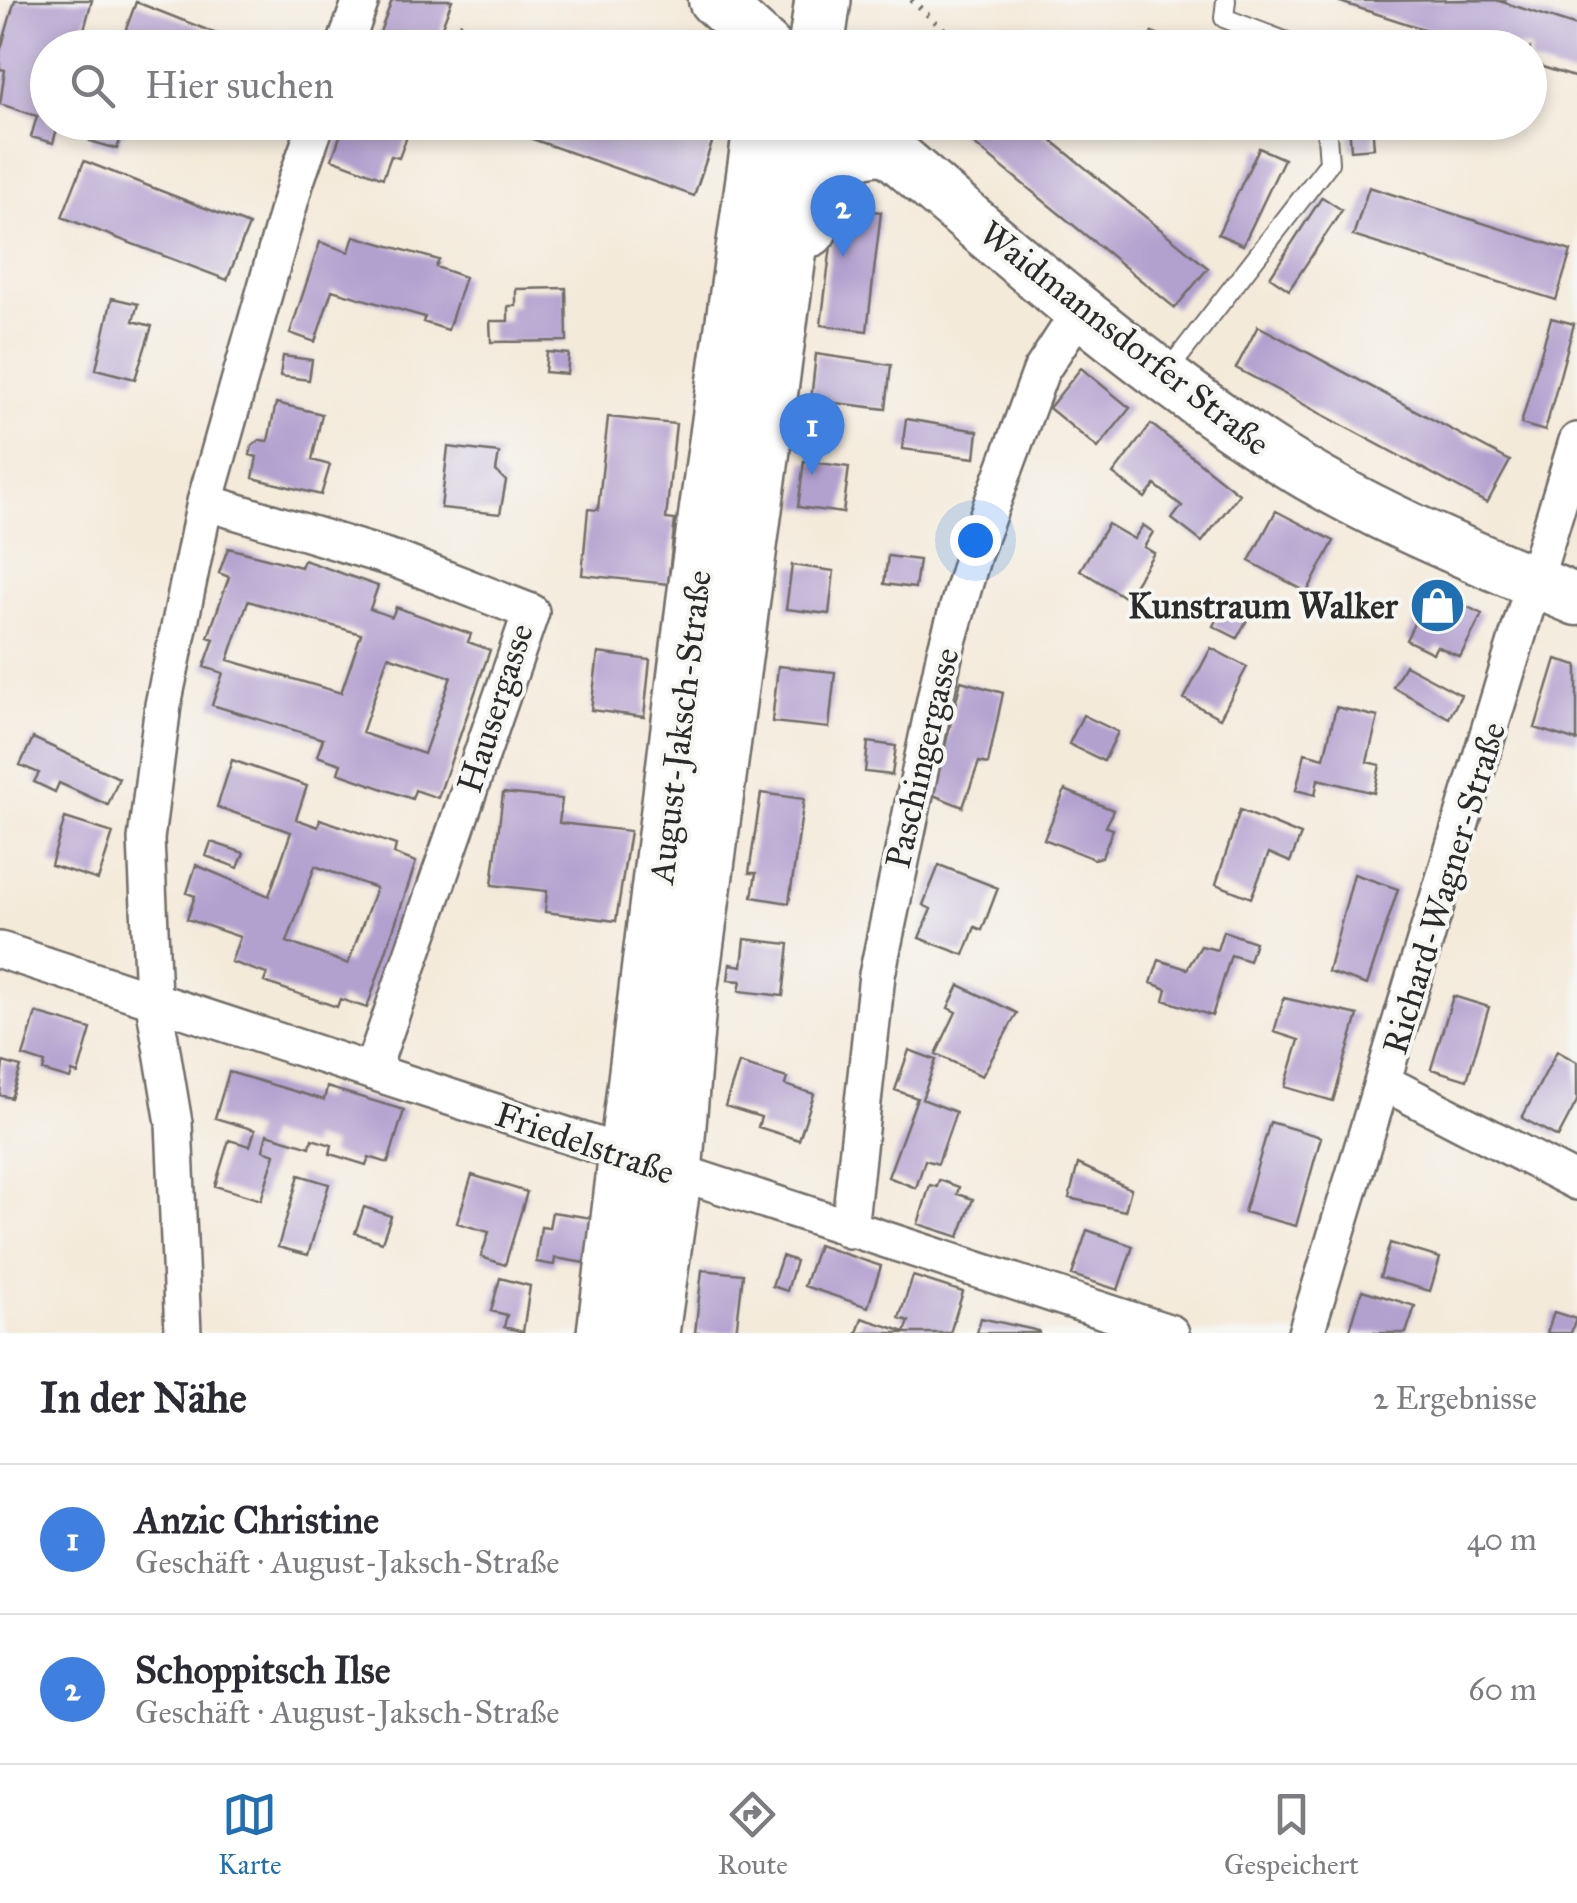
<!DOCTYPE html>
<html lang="de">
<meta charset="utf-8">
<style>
:root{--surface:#fff;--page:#f2f2f3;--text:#2b2b33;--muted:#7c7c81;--line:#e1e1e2;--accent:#1f6fb2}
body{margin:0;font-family:"IM FELL Great Primer",serif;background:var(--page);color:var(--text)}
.you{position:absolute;left:975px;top:540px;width:35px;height:35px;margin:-25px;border:8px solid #fff;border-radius:50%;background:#1a73e8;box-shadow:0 0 0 15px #1a73e833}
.badge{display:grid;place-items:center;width:65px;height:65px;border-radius:50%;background:var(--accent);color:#fff;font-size:32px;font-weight:700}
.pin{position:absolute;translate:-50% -82px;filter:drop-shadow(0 2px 5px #0008)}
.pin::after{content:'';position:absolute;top:52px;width:35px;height:30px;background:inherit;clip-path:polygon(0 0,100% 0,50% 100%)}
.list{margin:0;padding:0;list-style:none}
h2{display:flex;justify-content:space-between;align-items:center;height:130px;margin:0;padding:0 40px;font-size:42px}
h2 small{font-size:32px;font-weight:400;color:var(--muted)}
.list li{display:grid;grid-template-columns:65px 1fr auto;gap:30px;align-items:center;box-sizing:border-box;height:150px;padding:0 40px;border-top:2px solid var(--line)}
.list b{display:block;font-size:38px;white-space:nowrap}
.list p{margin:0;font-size:32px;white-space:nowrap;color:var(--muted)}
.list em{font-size:32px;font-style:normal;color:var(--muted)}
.icon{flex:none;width:55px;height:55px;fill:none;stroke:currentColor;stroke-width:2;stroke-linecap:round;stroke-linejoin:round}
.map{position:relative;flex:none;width:1577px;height:1333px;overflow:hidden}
.search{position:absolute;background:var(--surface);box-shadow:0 5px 15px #0003;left:30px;right:30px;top:30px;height:110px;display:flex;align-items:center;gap:25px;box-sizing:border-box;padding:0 35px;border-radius:55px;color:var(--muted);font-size:38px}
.sheet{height:430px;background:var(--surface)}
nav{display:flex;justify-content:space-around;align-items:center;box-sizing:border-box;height:140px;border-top:2px solid var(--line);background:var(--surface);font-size:28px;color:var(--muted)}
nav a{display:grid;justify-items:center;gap:5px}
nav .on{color:var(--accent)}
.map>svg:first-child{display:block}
</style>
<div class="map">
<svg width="1577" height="1333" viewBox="0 0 1577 1333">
<rect width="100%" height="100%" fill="#f6f6f2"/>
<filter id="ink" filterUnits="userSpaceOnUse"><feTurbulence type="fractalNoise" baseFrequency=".01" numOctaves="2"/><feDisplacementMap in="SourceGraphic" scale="20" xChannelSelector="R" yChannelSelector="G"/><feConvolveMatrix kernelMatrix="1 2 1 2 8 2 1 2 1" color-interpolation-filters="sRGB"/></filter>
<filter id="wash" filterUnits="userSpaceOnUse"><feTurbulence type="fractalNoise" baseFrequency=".0048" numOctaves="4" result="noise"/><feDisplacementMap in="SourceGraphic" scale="40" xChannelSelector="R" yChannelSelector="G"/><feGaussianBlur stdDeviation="2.25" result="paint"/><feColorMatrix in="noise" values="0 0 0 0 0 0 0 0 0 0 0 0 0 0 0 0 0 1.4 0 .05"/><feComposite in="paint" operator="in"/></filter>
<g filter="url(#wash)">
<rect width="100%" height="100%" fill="#f4eada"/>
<g id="blocks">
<path fill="#b2a0cf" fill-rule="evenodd" d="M15,0H92L79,48H48V122H59L53,143L31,137L37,116L0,104L5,70L0,69V52Z
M392,0H452L434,48H374Z
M1496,0L1577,26V78L1530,63V48H1482L1337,1Z
M136,2L251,47V48H119Z
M1152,32L1190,47V48H1146Z
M96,122H126L117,149L90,141Z
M345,122H406L403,129L409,131L399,158L391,156L383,178L332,159Z
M484,122H700L717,128L694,196Z
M947,122H1029L1208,268L1175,308Z
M1349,122H1372L1374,148L1351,150Z
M1259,148L1284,159L1243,245L1218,234Z
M84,161L249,225L227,280L62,217Z
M1369,187L1571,251L1556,300L1353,236Z
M1322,197L1342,210L1289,290L1270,277Z
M836,206L881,212L867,331L821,325Z
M354,236L439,260L436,267L465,277L448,330L423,322L425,317L332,290L315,342L290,333L320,242L349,252Z
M566,288L567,341L491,342L490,321H508V306H516V289Z
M112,298L138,304L133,321L152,326L135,379L96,369Z
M1551,318L1574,324L1545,431L1521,424Z
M1258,326L1510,461L1487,503L1236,368Z
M547,352L569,354L567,374L545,372Z
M816,354L891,365L886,409L811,400Z
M283,356L312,360L309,380L280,376Z
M1081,368L1130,408L1098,448L1049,408Z
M276,403L322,414L312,460L330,465L321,495L253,478L257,457L250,455L252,446L260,440L268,441Z
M608,417L676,424L666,519L675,520L668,584L582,575L588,509L598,510Z
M906,419L978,431L975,458L902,449Z
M1151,424L1239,494L1202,542L1172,519L1182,506L1155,485L1145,498L1113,474Z
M448,447L499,453L496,471L506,481L500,514L441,508Z
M804,461L849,467L843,513L798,507Z
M1276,511L1334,541L1307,592L1249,561Z
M1108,524L1134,539L1143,525L1153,532L1144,547L1154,553L1126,598L1080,570Z
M228,548L301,567L304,560L378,586L370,609L392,617L396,607L471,634L468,642L490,650L438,798L415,790L412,799L338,773L341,764L317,756L323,739L212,705L223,673L204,667L214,639L208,637L229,577L219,573ZM248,601L361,634L341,693L228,660ZM388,656L451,677L424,754L362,733Z
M888,556L919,560L915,588L884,584Z
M792,565L834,571L829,614L786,609Z
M1431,589L1482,614L1460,657L1437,646L1433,653L1406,640Z
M1224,605L1248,618L1237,638L1213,626Z
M1211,648L1247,667L1220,718L1184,699Z
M598,653L650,660L644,717L591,710Z
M1556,659L1577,665V741L1535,728Z
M1405,665L1461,695L1449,718L1393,687Z
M778,666L835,672L829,728L772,722Z
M961,681L1003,693L988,764L979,762L963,807L933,795Z
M1336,707L1378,717L1367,762L1380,765L1374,793L1318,779L1315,795L1296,790L1305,753L1324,758Z
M1083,715L1118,732L1104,761L1069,744Z
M33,738L119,778L108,805L59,783L55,792L34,782L39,773L20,765Z
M868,742L896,746L892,775L865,772Z
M232,760L307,786L296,819L318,827L320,819L396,845L394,854L416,862L367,1008L340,999L337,1007L264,982L267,974L231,962L240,937L187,919L195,896L187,893L196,865L269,896L291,832L217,807ZM315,866L376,888L348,964L287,942Z
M1065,790L1113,810L1106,827L1113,829L1102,857L1094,859L1044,839Z
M503,793L562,799L559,823L630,831L616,921L545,912L547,891L492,885Z
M761,793L804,799L789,903L752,897L756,873H749Z
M1240,810L1301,835L1290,862L1269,853L1251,898L1216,884Z
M65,818L113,833L98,880L51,865Z
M211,842L244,853L238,868L206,856Z
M939,865L998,888L982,930L975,927L964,955L919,938L931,909L923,905Z
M1354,874L1398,889L1367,985L1328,972Z
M1223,931L1255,942L1249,961L1231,955L1212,1016L1164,1000L1167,989L1151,983L1159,960L1187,969L1201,946L1217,950Z
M745,939L789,944L783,996L739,991L741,981L728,980L730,964L742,966Z
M959,985L1017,1013L982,1076L936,1054L956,1012L948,1008Z
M1453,996L1489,1007L1467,1080L1431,1069Z
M1284,998L1358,1015L1333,1101L1285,1087L1299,1040L1274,1032Z
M36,1013L91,1029L78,1074L72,1072L70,1079L43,1071L45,1063L23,1056Z
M909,1050L936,1060L922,1099L956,1112L938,1164L925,1160L916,1188L888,1177L917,1098L895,1090Z
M1557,1051L1577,1062V1101L1558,1137L1522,1118Z
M3,1062L21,1067L11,1098L0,1095Z
M739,1063L787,1078L785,1085L814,1094L799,1140L758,1127L761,1117L725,1106Z
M229,1072L324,1100L327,1087L404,1110L388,1163L369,1157L366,1165L330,1154L332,1145L312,1139L310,1147L267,1134L263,1150L275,1154L261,1200L215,1186L229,1140L250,1146L255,1130L215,1118Z
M1270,1122L1321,1137L1296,1226L1244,1212Z
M1078,1164L1131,1189L1125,1211L1069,1198Z
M299,1175L329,1184L308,1255L278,1247Z
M472,1175L527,1192L505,1265L481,1257L489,1232L457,1223Z
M939,1180L959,1187L957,1194L973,1199L959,1237L918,1224L930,1185L937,1187Z
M364,1207L391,1216L382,1242L355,1233Z
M552,1212L592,1218L585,1263L555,1258L554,1265L536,1262L541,1227L549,1228Z
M1087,1230L1133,1246L1118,1290L1072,1275Z
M1390,1243L1440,1258L1430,1291L1380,1277Z
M818,1245L881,1266L868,1307L804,1286Z
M782,1256L796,1261L787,1291L772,1286Z
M702,1270L743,1274L736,1333H695Z
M913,1276L963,1292L950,1333H857L862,1318L905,1332L909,1321L899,1318Z
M500,1278L530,1286L523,1332L504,1327L507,1315L491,1311Z
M1362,1290L1415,1306L1406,1333H1349Z
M1554,1312L1576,1319L1571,1333H1547Z
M981,1318L1039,1331V1333H977Z"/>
</g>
</g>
<g filter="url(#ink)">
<use href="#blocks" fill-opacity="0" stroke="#716e68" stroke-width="2.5"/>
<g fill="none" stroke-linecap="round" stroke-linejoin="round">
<defs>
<path id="lane" d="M1226,0L1224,18L1303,48
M1164,376L1329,163L1326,122"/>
<path id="street" d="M344,48L361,0
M205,502L397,560L531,612L372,1070
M0,950L1171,1333
M1385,1083L1577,1182
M849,1230L877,975L945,652L973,555L1041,371L1080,311
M183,1333L174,1123L153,997L146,839L163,705L205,502L296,181L317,122
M1306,1333L1577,441"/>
<path id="secondary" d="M714,0L767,48
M856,122C990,236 1123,355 1271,452C1364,513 1474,557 1577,600"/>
<path id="primary" d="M816,48L823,0
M809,229C832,191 825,146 885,147
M605,1333L695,598L762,122
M651,1333L674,1173L689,993L806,122"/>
</defs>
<use href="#lane" stroke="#716e68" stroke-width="22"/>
<use href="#street" stroke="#716e68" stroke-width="40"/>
<use href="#secondary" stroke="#716e68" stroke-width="55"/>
<use href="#primary" stroke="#716e68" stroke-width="60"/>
<path stroke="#716e68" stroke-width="6" stroke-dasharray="2.5 8" stroke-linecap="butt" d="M911,0L965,48
M1503,2V0
M459,24L522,48"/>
<use href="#lane" stroke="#fff" stroke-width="18"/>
<use href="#street" stroke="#fff" stroke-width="35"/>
<use href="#secondary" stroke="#fff" stroke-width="50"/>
<use href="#primary" stroke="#fff" stroke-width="55"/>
</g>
</g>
<defs>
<symbol id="shop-disc" viewBox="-11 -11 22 22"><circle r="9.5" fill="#1f6fb2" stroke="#f6f6f2"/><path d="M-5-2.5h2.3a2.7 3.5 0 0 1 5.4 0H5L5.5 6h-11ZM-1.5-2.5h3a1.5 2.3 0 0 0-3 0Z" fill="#fff"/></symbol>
</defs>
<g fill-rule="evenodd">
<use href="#shop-disc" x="1406" y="574" width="63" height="63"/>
</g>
<g text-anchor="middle" stroke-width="8" stroke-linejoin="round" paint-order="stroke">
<g font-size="35" fill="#2b2b2b" stroke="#f6f6f2">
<text transform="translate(1125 338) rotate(38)" y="12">Waidmannsdorfer Straße</text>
<text transform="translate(495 708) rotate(-72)" y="12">Hausergasse</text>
<text transform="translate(680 727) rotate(-83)" y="12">August-Jaksch-Straße</text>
<text transform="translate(922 758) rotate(-77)" y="12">Paschingergasse</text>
<text transform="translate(1444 888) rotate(-73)" y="12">Richard-Wagner-Straße</text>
<text transform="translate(585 1143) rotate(19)" y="12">Friedelstraße</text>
</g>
<g font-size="35" font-weight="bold" fill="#2b2b2b" stroke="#f6f6f2" text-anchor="end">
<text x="1398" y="618">Kunstraum Walker</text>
</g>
</g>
</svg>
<div class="you"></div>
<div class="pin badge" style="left:812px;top:475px;background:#3f7fe0">1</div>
<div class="pin badge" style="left:843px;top:257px;background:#3f7fe0">2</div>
<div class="search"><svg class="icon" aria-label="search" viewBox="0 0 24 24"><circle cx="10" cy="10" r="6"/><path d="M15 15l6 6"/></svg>Hier suchen</div>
</div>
<section class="sheet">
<h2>In der Nähe<small>2 Ergebnisse</small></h2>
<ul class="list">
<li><span class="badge" style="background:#3f7fe0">1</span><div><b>Anzic Christine</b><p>Geschäft · August-Jaksch-Straße</p></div><em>40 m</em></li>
<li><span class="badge" style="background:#3f7fe0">2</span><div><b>Schoppitsch Ilse</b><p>Geschäft · August-Jaksch-Straße</p></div><em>60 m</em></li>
</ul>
</section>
<nav>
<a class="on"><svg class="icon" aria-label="map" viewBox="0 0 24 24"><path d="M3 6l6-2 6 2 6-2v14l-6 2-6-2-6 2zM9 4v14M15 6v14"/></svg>Karte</a>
<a><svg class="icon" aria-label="directions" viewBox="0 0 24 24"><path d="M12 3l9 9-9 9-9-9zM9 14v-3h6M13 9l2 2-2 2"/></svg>Route</a>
<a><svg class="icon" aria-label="saved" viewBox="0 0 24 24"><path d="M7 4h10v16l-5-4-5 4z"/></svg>Gespeichert</a>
</nav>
